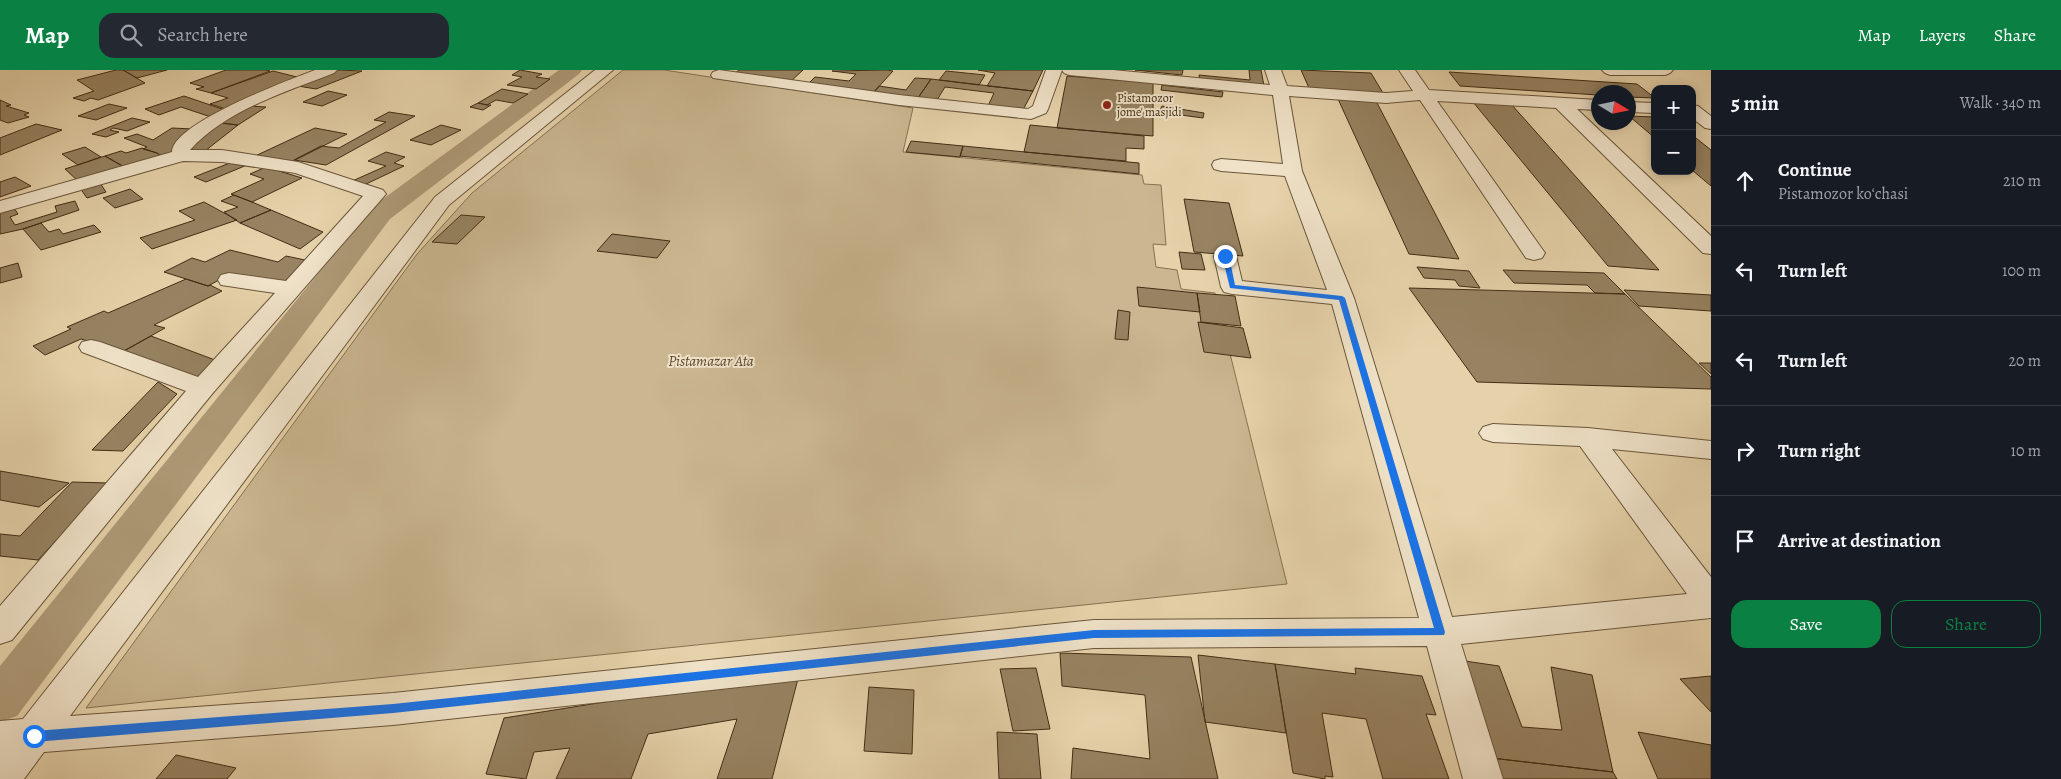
<!DOCTYPE html>
<meta charset="utf-8">
<style>
:root{--surface:#171b24;--page:#242831;--text:#f1f3f6;--muted:#9ea1a6;--line:#363941;--accent:#0b8043}
body{margin:0;font-family:Alegreya,serif;background:var(--page);color:var(--text)}
.controls{position:absolute;right:15px;top:15px;display:grid;overflow:hidden;border-radius:10px;box-shadow:0 2px 12px #0003}
.controls button{width:45px;height:45px;display:grid;place-items:center;padding:0;border:0;border-bottom:1px solid var(--line);background:var(--surface);color:var(--text);font:25px sans-serif}
.compass{position:absolute;left:1591px;top:15px;width:45px;height:45px;border-radius:50%;background:var(--surface);box-shadow:0 2px 12px #0003;rotate:100deg}
.stop{position:absolute;width:15px;height:15px;margin:-11px;border:4px solid #1a73e8;border-radius:50%;background:#fff}
.stop.end{background:#1a73e8;border-color:#fff;box-shadow:0 1px 5px #0008}
.list{margin:0;padding:0;list-style:none}
h2{display:flex;justify-content:space-between;align-items:center;height:65px;margin:0;padding:0 20px;font-size:21px}
h2 small{font-size:16px;font-weight:400;color:var(--muted)}
.list li{display:grid;grid-template-columns:32px 1fr auto;gap:15px;align-items:center;box-sizing:border-box;height:90px;padding:0 20px;border-top:1px solid var(--line)}
.list b{display:block;font-size:19px;white-space:nowrap}
.list p{margin:0;font-size:16px;white-space:nowrap;color:var(--muted)}
.list em{font-size:16px;font-style:normal;color:var(--muted)}
.actions{display:flex;gap:10px;padding:15px 20px}
.actions a{flex:1;padding:11px 0;border:1px solid var(--accent);border-radius:15px;text-align:center;font-size:18px;color:var(--accent)}
.actions .main{background:var(--accent);color:#fff}
.icon{flex:none;width:28px;height:28px;fill:none;stroke:currentColor;stroke-width:2;stroke-linecap:round;stroke-linejoin:round}
.map{position:relative;flex:none;width:1711px;height:709px;overflow:hidden}
header{display:flex;align-items:center;gap:30px;box-sizing:border-box;height:70px;padding:0 25px;background:var(--accent);color:#fff}
header strong{font-size:24px}
nav{display:flex;gap:28px;margin-inline-start:auto;font-size:18px}
.search{width:350px;height:45px;background:var(--page);display:flex;align-items:center;gap:12px;box-sizing:border-box;padding:0 18px;border-radius:15px;color:var(--muted);font-size:19px}
main{display:flex}
aside{flex:1;background:var(--surface)}
.map>svg:first-child{display:block}
</style>
<header>
<strong>Map</strong>
<div class="search"><svg class="icon" aria-label="search" viewBox="0 0 24 24"><circle cx="10" cy="10" r="6"/><path d="M15 15l6 6"/></svg>Search here</div>
<nav><a>Map</a><a>Layers</a><a>Share</a></nav>
</header>
<main>
<div class="map">
<svg width="1711" height="709" viewBox="0 0 1711 709">
<rect width="100%" height="100%" fill="#e6d2aa"/>
<filter id="stains"><feTurbulence type="fractalNoise" baseFrequency=".004" numOctaves="4"/><feColorMatrix values="0 0 0 0 .2 0 0 0 0 .09 0 0 0 0 .02 0 0 0 .5 -.17"/></filter>
<radialGradient id="worn" r=".72"><stop offset=".6" stop-color="#630" stop-opacity="0"/><stop offset="1" stop-color="#630" stop-opacity=".3"/></radialGradient>
<path fill="#cab690" stroke="#867252" d="M623,0H664L913,38L903,82L1142,105L1144,114L1161,115L1166,175L1153,174L1156,197L1177,200L1181,219L1215,223L1287,514L86,638L417,184L472,123Z"/>
<g fill="none" stroke-linecap="round" stroke-linejoin="round">
<path fill="#ae9a77" fill-rule="evenodd" d="M559,0H582L579,4L390,149L17,646L0,652V596L372,137Z"/>
</g>
<path fill="#978362" stroke="#422d14" d="M116,0H123L145,13L98,30L91,28L84,31L73,28L94,21L77,10Z
M123,0H167L137,8Z
M226,0H266L270,1L211,23L196,19L204,17L190,13Z
M338,0L362,1L316,19L298,16Z
M520,0L542,4L536,7L550,9L536,19L507,15L522,7L512,5Z
M739,0H803L790,12L734,4Z
M978,0H1043L1033,21L987,16L995,3Z
M1135,0H1183L1182,5Z
M1249,0H1261L1264,16L1200,11L1199,5L1250,10Z
M1301,0L1371,3L1383,23L1309,18Z
M273,1L301,8L226,39L210,34L228,28L211,23Z
M832,1L887,0L893,1L874,22L808,14L815,7L849,11L856,4Z
M946,1L985,5L979,15L939,10Z
M1449,2L1637,14L1655,28L1628,27V22H1598V25L1460,16Z
M1067,6L1153,13V66L1057,58Z
M915,8L931,9L918,28L874,22L879,16L906,20Z
M931,9L1033,21L1023,40L988,36L994,23L945,17L937,30L918,28Z
M1162,15L1223,22L1222,27L1161,20Z
M502,19L528,24L513,33L496,30L487,35L478,33Z
M328,21L347,25L322,36L303,32Z
M184,26L225,40L211,47L181,37L159,45L145,39Z
M1338,29L1376,31L1459,189L1409,184Z
M0,30L11,35L6,36L29,43L24,45L29,47L8,53L0,50Z
M1473,32L1511,34L1659,200L1608,196Z
M478,33L487,35H491L483,40L470,37Z
M109,34L127,38L96,50L78,46Z
M249,36L266,37L238,55L221,53Z
M1162,36L1204,43L1203,48L1159,42Z
M389,42L415,46L326,95L294,90L321,76L339,78L386,52L374,50Z
M1629,46L1655,47V68Z
M132,48L150,52L127,61L113,58L110,60L119,62L106,67L92,64Z
M221,53L238,55L205,81L185,79Z
M36,54L62,60L0,85V68Z
M441,55L461,60L431,75L410,70Z
M1030,55L1144,66V79L1126,78V91L1024,82Z
M172,58L193,59L168,86L162,87L157,83L143,79L147,77L124,68L137,64L153,70Z
M315,58L347,64L287,94L253,87Z
M1692,65L1711,80V116L1692,100Z
M911,71L963,76L960,87L906,82Z
M963,76L1139,93V104L960,86Z
M85,77L101,87L78,95L62,84Z
M142,78L157,83L162,87L126,98L105,86L121,81L126,83Z
M386,82L405,87L394,93L404,96L362,116L350,112L386,96L368,91Z
M105,86L126,98L79,112L65,99Z
M235,91L247,95L206,112L194,107Z
M266,97L302,108L252,132L231,124L264,109L250,104Z
M15,107L31,116L0,127V112Z
M100,113L106,122L87,128L80,118Z
M130,119L143,129L115,138L103,128Z
M234,125L252,132L271,140L240,153L224,142L238,137L221,131Z
M1184,129L1229,133L1243,186L1194,182Z
M75,131L79,140L23,159L0,164V142L14,138L18,144L10,147L15,155L57,142L55,136Z
M204,132L237,150L152,179L140,168L195,150L179,141Z
M271,140L323,162L300,179L240,153Z
M461,145L485,147L457,174L432,172Z
M41,153L49,162L59,159L63,164L94,155L101,162L41,180L23,159Z
M612,164L670,171L657,188L597,181Z
M230,180L278,192L286,186L305,190L283,214L230,204L208,216L164,202L192,188L205,192Z
M1179,182L1201,184L1205,200L1182,199Z
M18,193L22,207L0,213V198Z
M1417,197L1469,201L1480,218L1459,216L1455,210L1424,208Z
M1503,200L1604,203L1625,224L1595,223L1587,215L1514,213Z
M186,209L208,216L210,215L222,221L154,255L165,258L122,282L81,269L45,285L33,276L71,259L67,257L104,241L108,243Z
M1137,217L1197,223L1200,242L1139,236Z
M1409,218L1625,224L1711,307V319L1477,312Z
M1624,220L1711,225V241L1639,236Z
M1197,223L1235,226L1241,256L1201,252Z
M1118,240L1130,242L1128,270L1115,269Z
M1198,252L1243,258L1251,288L1204,282Z
M151,266L215,290L197,308L124,281Z
M1699,293H1711V304Z
M158,312L177,324L123,381L92,380Z
M0,401L69,413L39,437L0,430Z
M72,412L109,413L38,490L0,486V464L20,466Z
M1060,583L1191,587L1218,709H1071L1073,678L1150,689L1145,625L1062,616Z
M1198,585L1275,594L1286,663L1205,652Z
M1458,590L1499,596L1522,657L1562,660L1551,597L1592,605L1613,702L1491,688Z
M1275,594L1356,604L1355,598L1422,606L1436,645L1426,644L1449,709H1383L1366,649L1322,643L1333,707L1325,706V709L1293,703Z
M1036,598L1050,659L1013,661L1000,599Z
M800,601L772,709H717L737,649L648,664L631,709H556L570,678L534,682L526,709L486,704L504,648Z
M1711,606V642L1680,609Z
M869,617L914,620L912,684L864,681Z
M997,662L1037,664L1041,709H999Z
M1638,662L1711,675V709H1658Z
M176,685L236,698L227,709H156Z
M1491,688L1613,702L1617,709H1499Z"/>
<g fill="none" stroke-linecap="round" stroke-linejoin="round">
<defs>
<path id="minor" d="M315,0H337L334,3C286,22 226,40 190,80H222L298,92L383,120L386,124L212,324L12,570L0,574V536L186,321L82,282L79,277L82,272L91,270L100,272L198,307L275,223L221,215L218,210L221,205L229,203L286,211L363,126L295,103L222,92L183,91L0,143V131L172,82C172,53 289,10 315,0Z
M595,0H613L449,135L70,646L393,623L1094,550L1419,548L1332,234L1232,224L1224,222L1221,217L1214,186L1217,181L1225,179L1233,181L1236,186L1242,211L1327,220L1285,106L1221,101L1214,99L1212,95L1214,91L1221,89L1283,94L1273,25L1069,5L1064,3L1062,0L1048,39L1046,43L1031,49L899,35L713,8L711,5L713,2L719,0L899,25L1028,39L1033,36L1046,0H1113L1270,15L1265,0H1281L1287,16L1386,23L1413,21L1399,0H1415L1429,20L1598,30V40L1577,39L1711,166V184L1703,183L1556,38L1437,31L1545,183L1542,188L1534,190L1526,188L1420,30L1386,33L1289,26L1302,101L1354,228L1452,547L1687,524L1580,376L1493,372L1483,369L1479,363L1483,357L1493,354L1588,358L1711,371V389L1612,379L1711,507V548L1461,574L1503,709H1463L1427,576L1094,578L393,655L44,682L24,709H0V651L23,649L435,127Z
M1602,0H1673L1670,3L1665,5H1610L1605,3Z
M1628,32L1655,33V43L1628,42Z
M1692,35L1698,36L1711,46V59L1705,58L1692,48Z"/>
</defs>
<use href="#minor" stroke="#6b563a" stroke-width="2"/>
<use href="#minor" fill="#efe2c8" fill-rule="evenodd"/>
</g>
<path fill="#1a73e8" d="M1225,185L1229,186L1235,215L1342,226L1345,228L1445,562L1444,565L1094,568L393,643L34,672L30,670L28,666L30,663L34,661L393,634L1094,560L1434,558L1339,230L1230,218L1222,186Z"/>
<circle fill="#8f2418" stroke="#efe2c8" stroke-width="2" cx="1107" cy="35" r="5"/>
<g text-anchor="middle" stroke-width="4" stroke-linejoin="round" paint-order="stroke">
<g font-size="12" fill="#422d14" stroke="#efe2c8" text-anchor="start">
<text x="1117" y="32">Pistamozor<tspan x="1117" dy="14">jome' masjidi</tspan></text>
</g>
<g font-size="15" font-style="italic" fill="#5d482d" stroke="#efe2c8">
<text x="711" y="296">Pistamazar Ata</text>
</g>
</g>
<rect width="100%" height="100%" filter="url(#stains)"/>
<rect width="100%" height="100%" fill="url(#worn)"/>
</svg>
<div class="controls">
<button>+</button>
<button>−</button>
</div>
<svg class="compass" viewBox="-18 -18 36 36"><path d="M0-13l5 13h-10z" fill="#e53935"/><path d="M0 13l5-13h-10z" fill="#9ea1a6"/></svg>
<div class="stop" style="left:34px;top:666px"></div>
<div class="stop end" style="left:1225px;top:186px"></div>
</div>
<aside>
<h2>5 min<small>Walk · 340 m</small></h2>
<ul class="list">
<li><svg class="icon" aria-label="ahead" viewBox="0 0 24 24"><path d="M12 20V5M6 11l6-6 6 6"/></svg><div><b>Continue</b><p>Pistamozor koʻchasi</p></div><em>210 m</em></li>
<li><svg class="icon" aria-label="left" viewBox="0 0 24 24"><path d="M17 20v-9H6M10 6l-5 5 5 5"/></svg><div><b>Turn left</b></div><em>100 m</em></li>
<li><svg class="icon" aria-label="left" viewBox="0 0 24 24"><path d="M17 20v-9H6M10 6l-5 5 5 5"/></svg><div><b>Turn left</b></div><em>20 m</em></li>
<li><svg class="icon" aria-label="right" viewBox="0 0 24 24"><path d="M7 20v-9h11M14 6l5 5-5 5"/></svg><div><b>Turn right</b></div><em>10 m</em></li>
<li><svg class="icon" aria-label="arrive" viewBox="0 0 24 24"><path d="M6 21V4h12l-3 4 3 4H6"/></svg><div><b>Arrive at destination</b></div></li>
</ul>
<div class="actions"><a class="main">Save</a><a>Share</a></div>
</aside>
</main>
